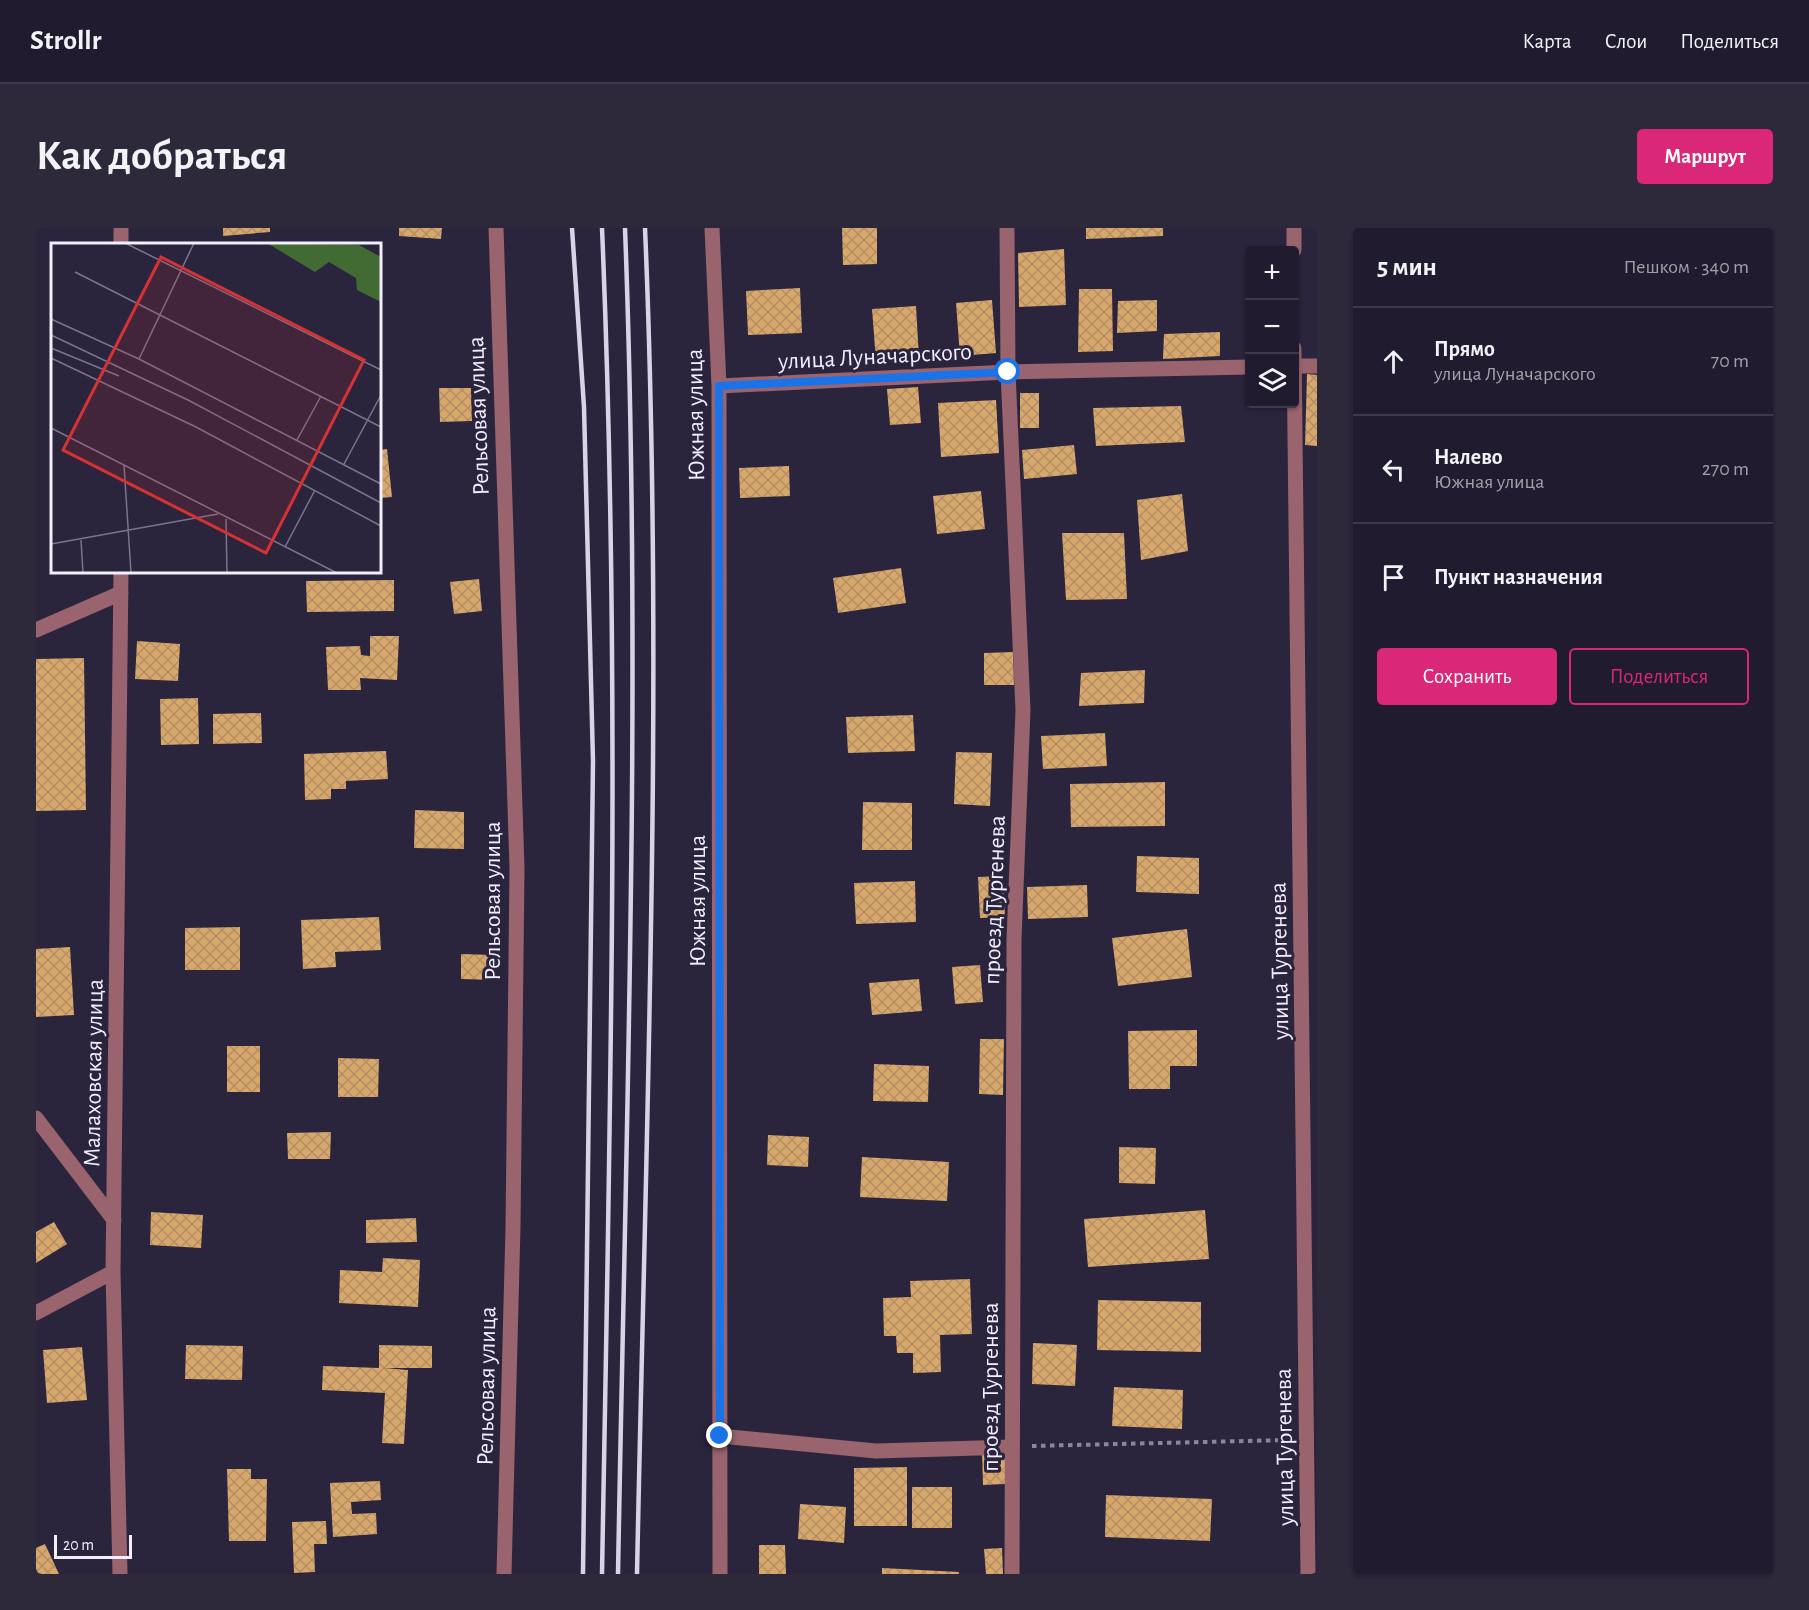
<!DOCTYPE html>
<html lang="ru">
<meta charset="utf-8">
<style>
:root{--surface:#201b2e;--page:#2d283a;--text:#f1f3f6;--muted:#a2a1aa;--line:#3d394a;--accent:#db2777}
body{margin:0;font-family:"Alegreya Sans",sans-serif;background:var(--page);color:var(--text)}
.controls{position:absolute;right:18px;top:18px;display:grid;overflow:hidden;border-radius:6px;box-shadow:0 2px 4px #0004}
.controls button{width:54px;height:54px;display:grid;place-items:center;padding:0;border:0;border-bottom:2px solid var(--line);background:var(--surface);color:var(--text);font:30px sans-serif}
.scale{position:absolute;left:18px;bottom:15px;width:78px;box-sizing:border-box;padding-left:6px;border:3px solid #f1eefe;border-top:0;font-size:16px;line-height:21px;white-space:nowrap;color:#f1eefe;-webkit-text-stroke:4px #2a243d;paint-order:stroke}
.stop{position:absolute;width:18px;height:18px;margin:-14px;border:4px solid #1a73e8;border-radius:50%;background:#fff}
.stop.end{background:#1a73e8;border-color:#fff;box-shadow:0 2px 6px #0008}
.list{margin:0;padding:0;list-style:none}
h2{display:flex;justify-content:space-between;align-items:center;height:78px;margin:0;padding:0 24px;font-size:26px}
h2 small{font-size:20px;font-weight:400;color:var(--muted)}
.list li{display:grid;grid-template-columns:39px 1fr auto;gap:18px;align-items:center;box-sizing:border-box;height:108px;padding:0 24px;border-top:2px solid var(--line)}
.list b{display:block;font-size:22px;white-space:nowrap}
.list p{margin:0;font-size:20px;white-space:nowrap;color:var(--muted)}
.list em{font-size:20px;font-style:normal;color:var(--muted)}
.actions{display:flex;gap:12px;padding:18px 24px}
.actions a{flex:1;padding:14px 0;border:2px solid var(--accent);border-radius:6px;text-align:center;font-size:21px;color:var(--accent)}
.actions .main{background:var(--accent);color:#fff}
.icon{flex:none;width:33px;height:33px;fill:none;stroke:currentColor;stroke-width:2;stroke-linecap:round;stroke-linejoin:round}
.map{position:relative;flex:none;width:1281px;height:1346px;overflow:hidden;border-radius:6px}
header{display:flex;align-items:center;gap:36px;box-sizing:border-box;height:84px;padding:0 30px;background:var(--surface);border-bottom:2px solid var(--line)}
header strong{font-size:28px}
nav{display:flex;gap:33px;margin-inline-start:auto;font-size:21px}
.intro{display:flex;align-items:center;justify-content:space-between;box-sizing:border-box;height:144px;padding:0 36px}
h1{margin:0;font-size:42px}
.button{padding:15px 27px;border-radius:6px;background:var(--accent);color:#fff;font-size:21px;font-weight:700}
main{display:flex;gap:36px;padding:0 36px}
aside{flex:1;background:var(--surface);border-radius:6px;box-shadow:0 2px 4px #0004}
.map>svg:first-child{display:block}
</style>
<header>
<strong>Strollr</strong>
<nav><a>Карта</a><a>Слои</a><a>Поделиться</a></nav>
</header>
<div class="intro"><h1>Как добраться</h1><a class="button">Маршрут</a></div>
<main>
<div class="map">
<svg width="1281" height="1346" viewBox="0 0 1281 1346">
<defs>
<pattern id="building-cross-hatch" width="8" height="8" patternUnits="userSpaceOnUse" patternTransform="scale(1.5)"><rect width="8" height="8" fill="#d7a76b"/><path d="M0 0l8 8M0 8l8-8" fill="none" stroke="#b38f63"/></pattern>
</defs>
<rect width="100%" height="100%" fill="#2a243d"/>
<path fill="url(#building-cross-hatch)" d="M187,0H234V4L187,8Z
M363,0H406L405,11L363,8Z
M806,0H841V36L807,37Z
M1050,0H1127V8L1050,11Z
M1028,21L1030,77L983,79L982,25Z
M764,60L766,105L712,107L710,63Z
M1043,61H1076L1077,123L1042,124Z
M956,72L960,125L924,128L920,75Z
M1121,72V103L1081,105L1082,73Z
M880,78L883,130L840,133L836,81Z
M1184,104V128L1127,131L1128,106Z
M1271,146L1281,147V218L1269,217Z
M882,159L885,195L854,197L851,161Z
M403,160H435L436,193L404,194Z
M984,165H1003V200H984Z
M960,172L963,225L905,229L902,175Z
M1145,178L1149,214L1060,218L1057,180Z
M1038,217L1041,246L988,251L986,222Z
M351,221L356,269L344,270V222Z
M753,238L754,268L704,270L703,240Z
M945,263L949,301L901,306L897,268Z
M1146,266L1152,323L1105,332L1101,272Z
M1026,305H1088L1091,371L1030,372Z
M865,340L870,375L802,385L797,350Z
M443,351L446,383L418,386L414,354Z
M358,352V383L271,384L270,353Z
M334,408H363L361,452L324,450L325,462H292L290,419L324,418L325,427L334,428Z
M101,413L144,416L142,453L99,451Z
M977,424L978,457H948V425Z
M48,430L50,582L0,583V431Z
M1109,442L1108,475L1043,478L1045,445Z
M162,470L163,516L125,517L124,471Z
M225,485L226,515L177,516V486Z
M877,487L879,523L812,525L810,489Z
M1069,505L1071,538L1007,541L1005,508Z
M350,523L352,551L310,553V561H295V571L269,572L268,526Z
M920,524L956,525L954,578L918,576Z
M1129,554V598L1035,599L1034,556Z
M827,574L876,575V622H826Z
M379,582L428,584V621L378,620Z
M1101,628L1163,630V666L1100,664Z
M967,648L969,689L944,690L942,649Z
M879,653L880,694L820,696L818,655Z
M1051,657L1052,689L992,691L991,659Z
M343,689L345,722L299,724L300,739L267,741L265,692Z
M204,699V742H149V700Z
M1151,701L1156,749L1082,758L1076,710Z
M34,719L38,787L0,789V721Z
M425,726L457,727V752L425,751Z
M944,737L947,774L919,776L916,739Z
M883,751L886,783L836,787L833,755Z
M1161,802V838H1134V861H1093L1092,803Z
M944,811H968L967,867L943,866Z
M191,818H224V864H191Z
M302,830L343,831L342,869H302Z
M838,836L893,838L892,874L837,873Z
M295,904L294,931H252L251,905Z
M732,907L773,909L772,939L731,937Z
M1083,919L1120,920L1119,956L1083,955Z
M826,929L913,934L911,973L824,969Z
M1169,982L1173,1031L1052,1039L1048,991Z
M115,984L167,987L165,1020L114,1017Z
M380,990L381,1014L330,1015V992Z
M18,994L31,1016L0,1035V1004Z
M347,1030L384,1032L382,1079L303,1075L304,1042L346,1044Z
M934,1051L936,1106L904,1107L905,1144L877,1145V1125H861L860,1108H848L847,1070L875,1069L874,1053Z
M1062,1072L1165,1074V1124L1061,1122Z
M997,1115L1041,1117L1039,1158L996,1156Z
M150,1117L207,1118L206,1152L149,1151Z
M343,1117L396,1118V1140H348L372,1142L368,1216L346,1215L349,1165L286,1162L287,1138L343,1140Z
M46,1119L51,1172L11,1175L7,1122Z
M1078,1159L1147,1162L1146,1201L1076,1198Z
M969,1223V1256L947,1257L946,1224Z
M871,1239V1298H818V1240Z
M191,1241H215V1251H231L230,1313H193Z
M344,1253L345,1272L315,1274L316,1286L340,1285L341,1306L297,1309L294,1255Z
M876,1259H916V1300H876Z
M1070,1267L1176,1271L1174,1313L1069,1309Z
M764,1276L810,1279L808,1315L762,1311Z
M290,1293L291,1316H278L279,1344L258,1345L256,1294Z
M9,1316L23,1346H0V1320Z
M723,1317H749L750,1346H723Z
M966,1320L967,1346H950L948,1321Z
M846,1340L923,1344V1346H846Z"/>
<g fill="none" stroke-linecap="round" stroke-linejoin="round">
<path stroke="#8b869b" stroke-width="4" stroke-dasharray="4.5 4.5" stroke-linecap="butt" d="M996,1218L1252,1212"/>
<path stroke="#99646d" stroke-width="15" d="M460,0L481,640L477,999L468,1346
M676,0L683,158L684,1346
M971,0L972,144L987,482L978,712L976,1346
M1258,0V22
M85,16V0
M1258,120L1272,1346
M1258,138H1281
M683,158L972,144L1214,139
M0,402L85,365
M0,890L78,992
M0,1085L77,1044
M684,1208L840,1223L976,1219
M84,1346L77,1044L85,344"/>
<path stroke="#d7d4e5" stroke-width="4.5" d="M536,0L548,179L557,533L547,1346
M566,0C585,448 574,897 566,1346
M582,1346C590,897 606,449 589,0
M601,1346C610,898 628,448 609,0"/>
</g>
<g fill="none" stroke-linecap="round" stroke-linejoin="round">
<path stroke="#1a73e8" stroke-width="8" d="M684,1208L683,158L972,144"/>
</g>
<g text-anchor="middle" stroke-width="6" stroke-linejoin="round" paint-order="stroke">
<g font-size="24" fill="#f1eefe" stroke="#2a243d">
<text transform="translate(839 128) rotate(-3)" y="8">улица Луначарского</text>
<text transform="translate(659 187) rotate(-91)" y="8">Южная улица</text>
<text transform="translate(442 188) rotate(-92)" y="8">Рельсовая улица</text>
<text transform="translate(958 672) rotate(-88)" y="8">проезд Тургенева</text>
<text transform="translate(456 673) rotate(-90)" y="8">Рельсовая улица</text>
<text transform="translate(661 673) rotate(-90)" y="8">Южная улица</text>
<text transform="translate(1243 733) rotate(-91)" y="8">улица Тургенева</text>
<text transform="translate(57 845) rotate(-89)" y="8">Малаховская улица</text>
<text transform="translate(450 1158) rotate(-89)" y="8">Рельсовая улица</text>
<text transform="translate(954 1159) rotate(-90)" y="8">проезд Тургенева</text>
<text transform="translate(1248 1219) rotate(-91)" y="8">улица Тургенева</text>
</g>
</g>
<g transform="translate(15 15)">
<rect width="330" height="330" fill="#2a243d"/>
<path d="M216,0L308,2L330,14V59L306,47L305,35L278,19L264,29Z" fill="#416b33"/>
<path fill="none" stroke="#7a758a" stroke-width="1.5" d="M74,0L330,127M24,29L330,184M0,76L88,116L330,241M0,92L139,158L330,260M0,105L68,133M0,115L145,184L330,283M88,116L143,0M0,185L286,330M246,197L270,153M293,221L330,152M73,222L80,330M175,276L176,330M30,297L32,330M0,301L167,271M234,304L264,247"/>
<path fill="#d73233" fill-opacity="0.15" stroke="#d73233" stroke-width="3" d="M110,14L313,117L215,310L12,207Z"/>
<rect width="330" height="330" fill="none" stroke="#f1eefe" stroke-width="3"/>
</g>
</svg>
<div class="controls">
<button>+</button>
<button>−</button>
<button><svg class="icon" aria-label="layers" viewBox="0 0 24 24"><path d="M12 4l9 5-9 5-9-5zM3 14l9 5 9-5"/></svg></button>
</div>
<div class="scale">20 m</div>
<div class="stop" style="left:972px;top:144px"></div>
<div class="stop end" style="left:684px;top:1208px"></div>
</div>
<aside>
<h2>5 мин<small>Пешком · 340 m</small></h2>
<ul class="list">
<li><svg class="icon" aria-label="ahead" viewBox="0 0 24 24"><path d="M12 20V5M6 11l6-6 6 6"/></svg><div><b>Прямо</b><p>улица Луначарского</p></div><em>70 m</em></li>
<li><svg class="icon" aria-label="left" viewBox="0 0 24 24"><path d="M17 20v-9H6M10 6l-5 5 5 5"/></svg><div><b>Налево</b><p>Южная улица</p></div><em>270 m</em></li>
<li><svg class="icon" aria-label="arrive" viewBox="0 0 24 24"><path d="M6 21V4h12l-3 4 3 4H6"/></svg><div><b>Пункт назначения</b></div></li>
</ul>
<div class="actions"><a class="main">Сохранить</a><a>Поделиться</a></div>
</aside>
</main>
